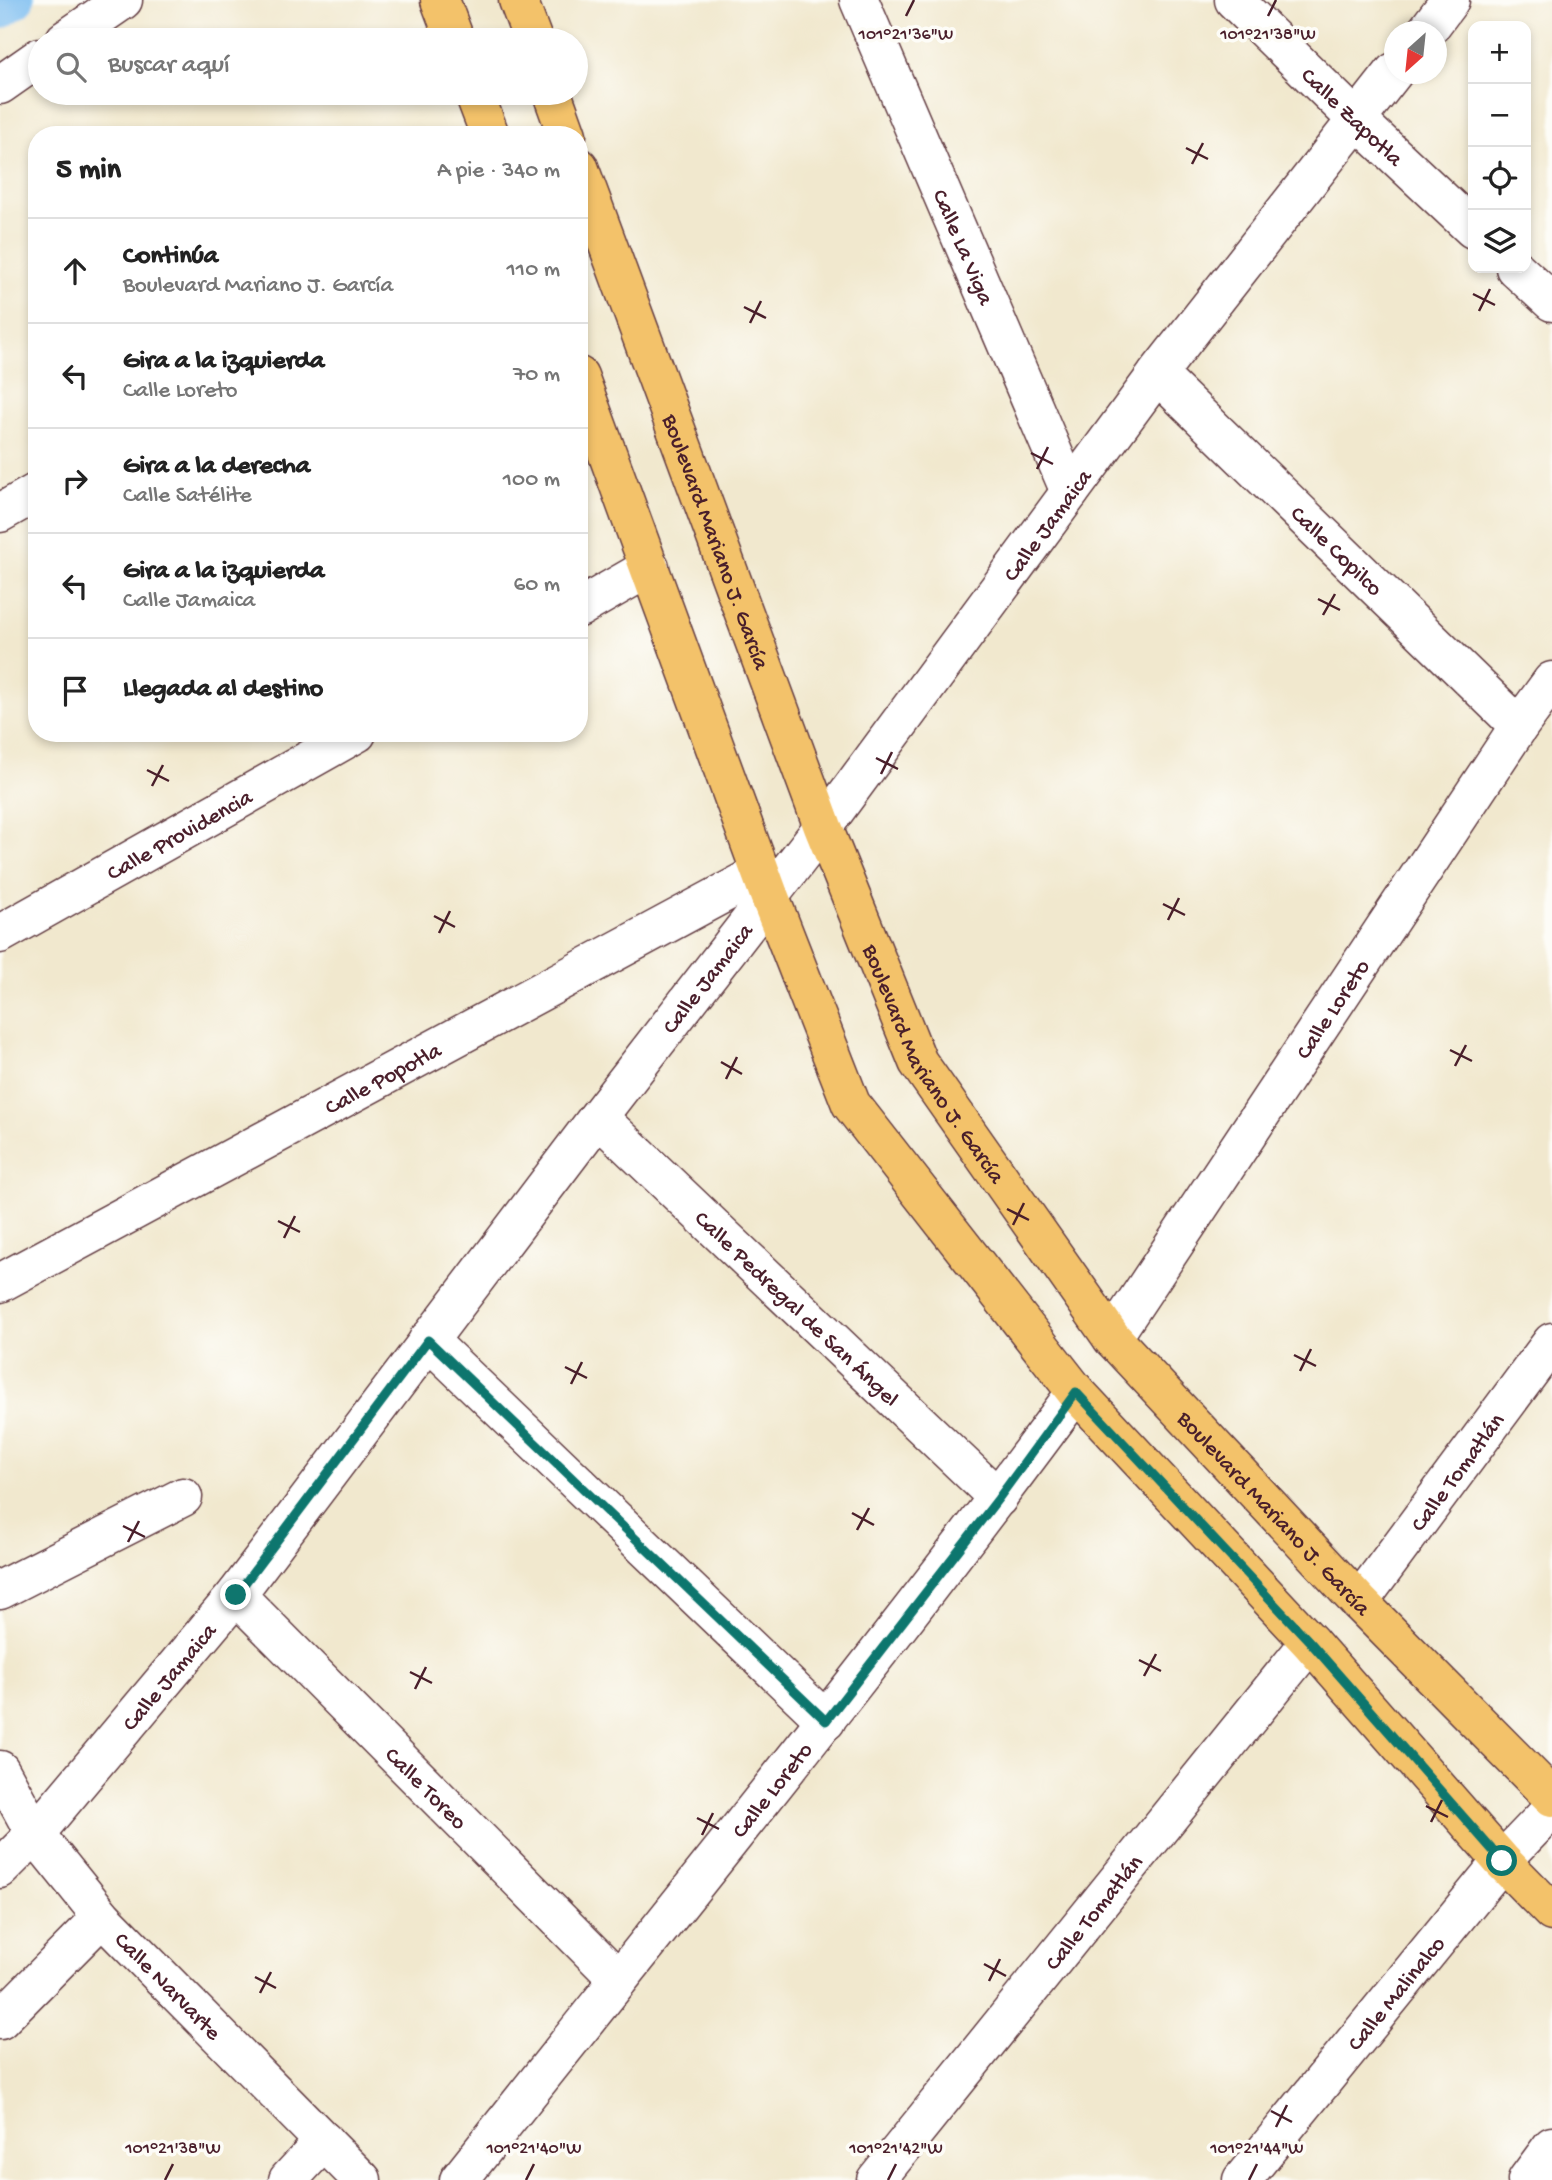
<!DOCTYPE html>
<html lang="es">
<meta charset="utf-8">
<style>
:root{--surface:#fff;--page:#f6f6f6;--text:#222;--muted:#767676;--line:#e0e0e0}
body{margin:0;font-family:"Gochi Hand",sans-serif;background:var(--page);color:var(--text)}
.controls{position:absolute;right:21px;top:21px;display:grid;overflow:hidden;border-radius:14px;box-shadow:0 4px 10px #0003}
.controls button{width:63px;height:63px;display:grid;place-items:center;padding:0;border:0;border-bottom:2px solid var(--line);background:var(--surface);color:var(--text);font:35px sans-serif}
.compass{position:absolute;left:1384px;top:21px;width:63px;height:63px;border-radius:50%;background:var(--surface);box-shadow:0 4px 10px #0003;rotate:207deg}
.stop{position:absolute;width:21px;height:21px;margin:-16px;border:5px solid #0f766e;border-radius:50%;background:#fff}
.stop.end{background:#0f766e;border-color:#fff;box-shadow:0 2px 7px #0008}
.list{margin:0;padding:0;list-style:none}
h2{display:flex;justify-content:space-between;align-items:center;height:91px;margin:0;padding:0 28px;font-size:30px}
h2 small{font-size:23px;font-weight:400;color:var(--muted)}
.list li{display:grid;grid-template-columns:46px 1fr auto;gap:21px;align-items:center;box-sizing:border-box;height:105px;padding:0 28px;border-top:2px solid var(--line)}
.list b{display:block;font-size:26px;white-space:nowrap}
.list p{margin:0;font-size:23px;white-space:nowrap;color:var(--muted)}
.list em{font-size:23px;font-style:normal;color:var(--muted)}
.icon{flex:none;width:38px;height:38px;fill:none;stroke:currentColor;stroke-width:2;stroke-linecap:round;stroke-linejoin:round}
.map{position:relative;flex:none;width:1552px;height:2180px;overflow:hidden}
.search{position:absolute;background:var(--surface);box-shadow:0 4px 10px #0003;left:28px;top:28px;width:560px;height:77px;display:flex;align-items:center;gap:18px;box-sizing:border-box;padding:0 24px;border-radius:38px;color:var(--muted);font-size:26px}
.panel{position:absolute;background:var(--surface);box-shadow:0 4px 10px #0003;left:28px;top:126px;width:560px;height:616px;border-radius:28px}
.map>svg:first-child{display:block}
</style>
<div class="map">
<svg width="1552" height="2180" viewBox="0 0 1552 2180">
<rect width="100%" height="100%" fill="#fdfcf7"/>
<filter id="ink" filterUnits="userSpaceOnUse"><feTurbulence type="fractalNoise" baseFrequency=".0143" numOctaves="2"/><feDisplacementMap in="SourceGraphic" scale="14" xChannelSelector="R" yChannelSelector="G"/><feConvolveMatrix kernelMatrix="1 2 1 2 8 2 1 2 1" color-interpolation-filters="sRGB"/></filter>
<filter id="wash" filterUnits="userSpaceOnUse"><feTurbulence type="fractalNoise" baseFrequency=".00686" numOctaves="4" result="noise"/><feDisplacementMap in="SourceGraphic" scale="28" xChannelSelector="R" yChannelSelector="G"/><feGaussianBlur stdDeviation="1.57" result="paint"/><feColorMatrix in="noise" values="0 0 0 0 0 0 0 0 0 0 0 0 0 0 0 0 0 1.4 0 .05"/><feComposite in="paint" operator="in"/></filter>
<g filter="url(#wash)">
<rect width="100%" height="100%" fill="#f1e8ce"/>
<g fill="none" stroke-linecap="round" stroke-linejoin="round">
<path stroke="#7cbdf1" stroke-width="38" d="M0,10L15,0"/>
</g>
</g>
<g filter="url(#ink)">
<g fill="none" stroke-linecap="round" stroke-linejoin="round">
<defs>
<g id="minor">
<path id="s1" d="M859,0L1070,492"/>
<path id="s2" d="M1234,0L1358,121L1473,229"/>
<path d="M1426,32L1450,0"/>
<path d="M65,40L123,0"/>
<path d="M0,85L40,57"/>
<path d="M1515,268L1552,302"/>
<path id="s3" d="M1157,374L1519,726"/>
<path d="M0,513L37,492"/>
<path d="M579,608L650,567"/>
<path id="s4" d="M823,827L1157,374L1394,72"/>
<path id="s5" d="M0,934L357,733"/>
<path id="s6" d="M598,1117L998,1498"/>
<path id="s7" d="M0,1283L763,872"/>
<path id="s8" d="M1112,1338L1519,726L1552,681"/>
<path d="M428,1340L826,1721"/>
<path d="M0,1590L183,1497"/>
<path id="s9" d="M236,1595L618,1979"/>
<path id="s10" d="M1359,1602L1552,1342"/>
<path id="s11" d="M0,1770L35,1834L102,1917L362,2180"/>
<path d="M0,2020L102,1917"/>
<path d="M288,2180L324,2141"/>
<path id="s12" d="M459,2180C666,1919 878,1661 1076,1392"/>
<path id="s13" d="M876,2180L1310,1642"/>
<path id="s14" d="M1242,2180L1502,1861L1552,1809"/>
<path d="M1527,2180L1552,2146"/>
</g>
<g id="tertiary">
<path id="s15" d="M0,1869L35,1834L236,1595L598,1117L823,827"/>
</g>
<g id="primary">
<path d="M440,0L455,40"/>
<path d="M518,0L533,40"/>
<path d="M474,93L490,135"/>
<path d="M552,93L567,135"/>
<path id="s16" d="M579,167L823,827L918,1062L1112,1338L1359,1602L1552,1797"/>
<path d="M579,376L769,895L851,1104L1076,1392L1310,1642L1502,1861L1552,1912"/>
</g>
</defs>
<use href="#minor" stroke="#633d43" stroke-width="41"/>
<use href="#tertiary" stroke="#633d43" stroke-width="41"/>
<use href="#primary" stroke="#633d43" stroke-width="41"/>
<use href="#minor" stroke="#fff" stroke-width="38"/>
<use href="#tertiary" stroke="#fff" stroke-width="38"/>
<use href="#primary" stroke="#f3c26a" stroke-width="38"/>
</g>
</g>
<g fill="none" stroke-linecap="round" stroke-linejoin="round" filter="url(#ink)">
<path stroke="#0f766e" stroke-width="9" d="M236,1595L428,1340L826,1721L998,1499L1076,1392L1310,1642L1502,1861"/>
</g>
<path fill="none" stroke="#4a1f2b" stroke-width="2.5" d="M906,16L914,0M1268,16L1276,0M1186,148L1208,159M1192,164L1203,143M1473,294L1495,305M744,307L766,318M1479,311L1490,289M750,323L761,301M1031,453L1053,464M1037,469L1048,447M1318,599L1340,610M1323,615L1335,594M876,758L898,769M147,770L169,781M881,774L892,752M152,786L163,765M1163,904L1185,915M434,916L455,927M1168,920L1179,898M439,933L450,911M1450,1050L1472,1061M721,1062L742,1074M1455,1066L1466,1045M726,1079L737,1057M1007,1209L1029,1220M278,1221L300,1232M1013,1225L1024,1203M284,1238L295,1216M1294,1355L1316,1366M565,1367L587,1378M1300,1371L1311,1349M571,1384L582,1362M852,1513L874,1525M123,1526L145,1537M857,1530L869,1508M128,1542L139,1521M1139,1660L1161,1671M410,1672L432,1683M1144,1676L1156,1654M415,1689L426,1667M1426,1806L1448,1817M697,1818L719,1829M1431,1822L1442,1800M702,1835L713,1813M984,1964L1006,1976M255,1977L276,1988M989,1981L1000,1959M260,1993L271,1972M1271,2111L1292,2122M1276,2127L1287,2105M165,2180L173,2164M526,2180L534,2164M888,2180L896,2164M1249,2180L1257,2164"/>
<g text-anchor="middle" stroke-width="7" stroke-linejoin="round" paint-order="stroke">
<g font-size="23" fill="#4a1f2b" stroke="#fdfcf7">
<text dy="8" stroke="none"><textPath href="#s2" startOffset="166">Calle Zapotla</textPath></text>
<text dy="8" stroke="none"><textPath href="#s1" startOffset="268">Calle La Viga</textPath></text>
<text dy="8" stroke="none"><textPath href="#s4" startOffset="376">Calle Jamaica</textPath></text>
<text dy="8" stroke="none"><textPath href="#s16" startOffset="399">Boulevard Mariano J. García</textPath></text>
<text dy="8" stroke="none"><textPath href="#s3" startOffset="252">Calle Copilco</textPath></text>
<text dy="8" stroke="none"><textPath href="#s5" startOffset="205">Calle Providencia</textPath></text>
<text dy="8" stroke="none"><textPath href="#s15" startOffset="1138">Calle Jamaica</textPath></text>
<text dy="8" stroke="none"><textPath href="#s8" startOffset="396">Calle Loreto</textPath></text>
<text dy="8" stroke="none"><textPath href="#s16" startOffset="966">Boulevard Mariano J. García</textPath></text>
<text dy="8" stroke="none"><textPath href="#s7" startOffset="434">Calle Popotla</textPath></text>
<text dy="8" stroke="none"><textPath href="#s6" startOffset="276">Calle Pedregal de San Ángel</textPath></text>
<text dy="8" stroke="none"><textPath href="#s10" startOffset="163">Calle Tomatlán</textPath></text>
<text dy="8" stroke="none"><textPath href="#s16" startOffset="1533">Boulevard Mariano J. García</textPath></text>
<text dy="8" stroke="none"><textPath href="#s15" startOffset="256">Calle Jamaica</textPath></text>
<text dy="8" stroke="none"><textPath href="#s9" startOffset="271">Calle Toreo</textPath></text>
<text dy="8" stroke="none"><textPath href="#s12" startOffset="500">Calle Loreto</textPath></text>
<text dy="8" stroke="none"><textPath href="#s13" startOffset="345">Calle Tomatlán</textPath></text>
<text dy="8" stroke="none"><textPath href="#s11" startOffset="275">Calle Narvarte</textPath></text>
<text dy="8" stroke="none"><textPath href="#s14" startOffset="242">Calle Malinalco</textPath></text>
</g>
</g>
<g font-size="18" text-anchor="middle" fill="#4a1f2b" stroke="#fdfcf7" stroke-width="7" stroke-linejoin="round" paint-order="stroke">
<text x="906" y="39">101°21'36"W</text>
<text x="1268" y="39">101°21'38"W</text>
<text x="173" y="2153">101°21'38"W</text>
<text x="534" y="2153">101°21'40"W</text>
<text x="896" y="2153">101°21'42"W</text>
<text x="1257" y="2153">101°21'44"W</text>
</g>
</svg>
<div class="controls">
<button>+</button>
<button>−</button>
<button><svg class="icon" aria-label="locate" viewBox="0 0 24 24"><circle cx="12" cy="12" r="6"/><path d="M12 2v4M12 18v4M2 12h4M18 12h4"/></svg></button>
<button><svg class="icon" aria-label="layers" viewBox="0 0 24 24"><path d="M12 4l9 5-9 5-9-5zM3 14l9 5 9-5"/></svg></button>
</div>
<svg class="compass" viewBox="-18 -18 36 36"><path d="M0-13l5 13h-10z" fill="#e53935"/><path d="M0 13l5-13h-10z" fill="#767676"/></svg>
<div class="stop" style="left:1502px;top:1861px"></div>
<div class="stop end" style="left:236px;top:1595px"></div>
<div class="search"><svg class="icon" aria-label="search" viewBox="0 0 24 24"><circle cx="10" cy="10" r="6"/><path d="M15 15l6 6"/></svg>Buscar aquí</div>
<section class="panel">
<h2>5 min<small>A pie · 340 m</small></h2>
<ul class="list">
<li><svg class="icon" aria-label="ahead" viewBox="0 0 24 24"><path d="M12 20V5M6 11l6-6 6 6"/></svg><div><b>Continúa</b><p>Boulevard Mariano J. García</p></div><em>110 m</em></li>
<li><svg class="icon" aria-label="left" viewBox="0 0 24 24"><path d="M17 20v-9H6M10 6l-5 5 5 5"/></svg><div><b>Gira a la izquierda</b><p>Calle Loreto</p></div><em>70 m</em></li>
<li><svg class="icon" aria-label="right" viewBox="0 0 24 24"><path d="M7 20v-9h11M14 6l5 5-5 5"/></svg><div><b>Gira a la derecha</b><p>Calle Satélite</p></div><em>100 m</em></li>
<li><svg class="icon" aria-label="left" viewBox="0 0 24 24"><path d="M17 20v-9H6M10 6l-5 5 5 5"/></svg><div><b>Gira a la izquierda</b><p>Calle Jamaica</p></div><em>60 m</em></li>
<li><svg class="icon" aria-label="arrive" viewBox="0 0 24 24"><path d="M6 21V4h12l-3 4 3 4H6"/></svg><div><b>Llegada al destino</b></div></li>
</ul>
</section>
</div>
